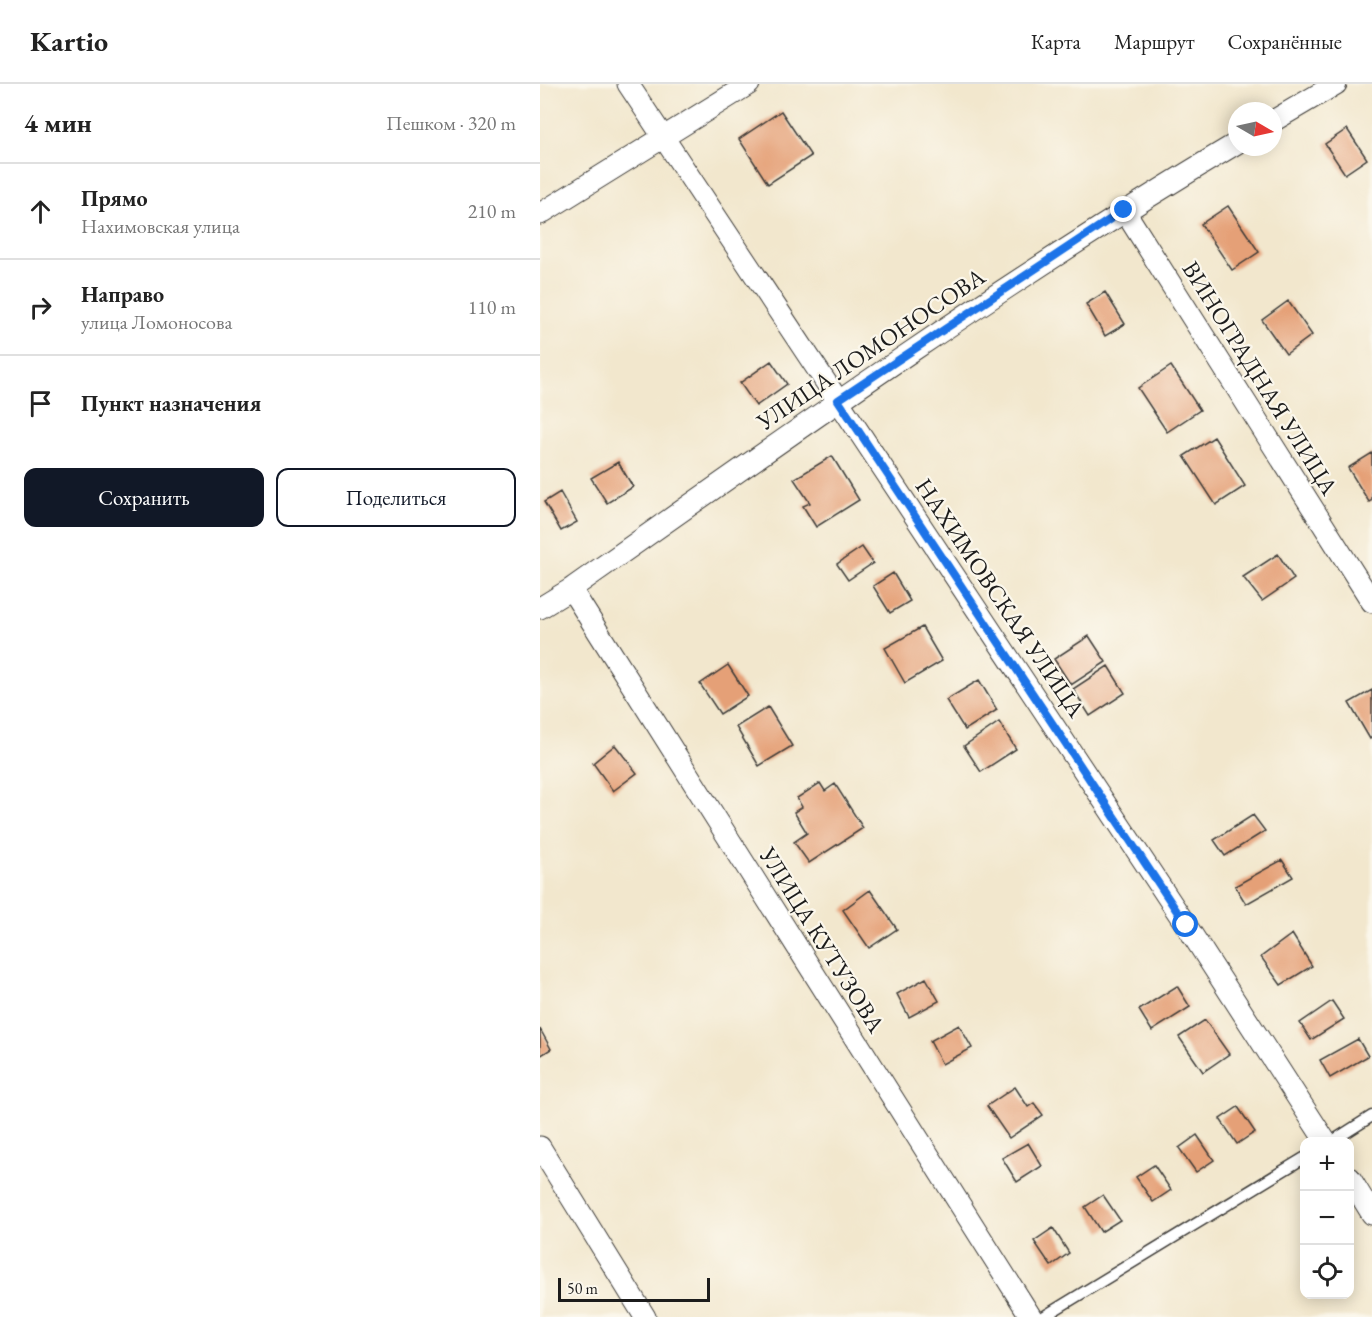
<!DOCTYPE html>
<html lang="ru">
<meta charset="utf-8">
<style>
:root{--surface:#fff;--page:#f6f6f6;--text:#222;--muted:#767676;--line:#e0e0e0;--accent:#111827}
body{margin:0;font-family:"EB Garamond",serif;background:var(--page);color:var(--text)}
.controls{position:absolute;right:18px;bottom:18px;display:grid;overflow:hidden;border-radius:12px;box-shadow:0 3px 15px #0003}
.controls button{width:54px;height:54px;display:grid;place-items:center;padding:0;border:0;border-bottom:2px solid var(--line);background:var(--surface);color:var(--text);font:30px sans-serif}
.compass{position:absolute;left:688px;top:18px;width:54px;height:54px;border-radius:50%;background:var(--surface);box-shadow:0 3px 15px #0003;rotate:99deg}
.scale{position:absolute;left:18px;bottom:15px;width:152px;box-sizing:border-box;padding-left:6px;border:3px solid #1c1c1c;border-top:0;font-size:16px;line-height:21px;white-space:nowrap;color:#1c1c1c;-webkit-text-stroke:4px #fbf7ec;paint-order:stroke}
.stop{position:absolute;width:18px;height:18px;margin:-14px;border:4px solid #1a73e8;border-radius:50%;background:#fff}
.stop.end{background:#1a73e8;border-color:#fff;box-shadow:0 2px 6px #0008}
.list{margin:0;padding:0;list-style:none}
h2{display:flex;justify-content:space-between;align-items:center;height:78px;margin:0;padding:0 24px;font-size:26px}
h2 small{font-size:20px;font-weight:400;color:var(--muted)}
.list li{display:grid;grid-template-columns:39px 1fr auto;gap:18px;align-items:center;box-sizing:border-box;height:96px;padding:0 24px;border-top:2px solid var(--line)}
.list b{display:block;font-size:22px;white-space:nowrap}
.list p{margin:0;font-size:20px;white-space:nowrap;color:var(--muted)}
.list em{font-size:20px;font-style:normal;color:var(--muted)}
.actions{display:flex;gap:12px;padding:18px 24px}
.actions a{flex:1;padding:14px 0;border:2px solid var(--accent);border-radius:12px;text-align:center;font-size:21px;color:var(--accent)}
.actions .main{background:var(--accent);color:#fff}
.icon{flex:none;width:33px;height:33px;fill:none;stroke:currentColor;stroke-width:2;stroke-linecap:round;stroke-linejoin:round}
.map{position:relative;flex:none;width:832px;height:1233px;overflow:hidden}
header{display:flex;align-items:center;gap:36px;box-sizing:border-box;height:84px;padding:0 30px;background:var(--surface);border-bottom:2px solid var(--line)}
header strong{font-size:28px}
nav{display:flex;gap:33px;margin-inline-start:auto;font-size:21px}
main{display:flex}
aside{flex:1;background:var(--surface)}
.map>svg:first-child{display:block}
</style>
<header>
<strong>Kartio</strong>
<nav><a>Карта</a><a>Маршрут</a><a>Сохранённые</a></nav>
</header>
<main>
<aside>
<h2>4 мин<small>Пешком · 320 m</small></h2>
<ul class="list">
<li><svg class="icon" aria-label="ahead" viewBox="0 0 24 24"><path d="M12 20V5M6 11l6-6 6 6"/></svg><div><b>Прямо</b><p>Нахимовская улица</p></div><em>210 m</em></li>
<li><svg class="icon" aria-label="right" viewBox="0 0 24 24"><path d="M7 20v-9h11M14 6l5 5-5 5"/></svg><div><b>Направо</b><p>улица Ломоносова</p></div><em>110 m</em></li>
<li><svg class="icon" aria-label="arrive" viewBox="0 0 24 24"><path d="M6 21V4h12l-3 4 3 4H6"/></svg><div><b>Пункт назначения</b></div></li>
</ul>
<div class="actions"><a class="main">Сохранить</a><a>Поделиться</a></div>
</aside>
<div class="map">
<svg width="832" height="1233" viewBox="0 0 832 1233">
<rect width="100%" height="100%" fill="#fbf7ec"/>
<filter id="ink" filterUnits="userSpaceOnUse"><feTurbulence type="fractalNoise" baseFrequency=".0167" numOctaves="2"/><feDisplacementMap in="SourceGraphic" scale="12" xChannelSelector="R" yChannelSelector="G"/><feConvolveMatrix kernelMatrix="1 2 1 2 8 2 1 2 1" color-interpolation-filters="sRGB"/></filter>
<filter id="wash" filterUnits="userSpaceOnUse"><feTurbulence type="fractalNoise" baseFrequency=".008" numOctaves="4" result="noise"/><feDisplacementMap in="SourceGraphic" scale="24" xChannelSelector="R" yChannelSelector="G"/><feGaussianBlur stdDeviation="1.35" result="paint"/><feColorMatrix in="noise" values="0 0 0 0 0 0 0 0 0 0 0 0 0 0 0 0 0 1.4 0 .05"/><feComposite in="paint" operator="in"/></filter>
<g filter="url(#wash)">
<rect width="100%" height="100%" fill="#f2e7cd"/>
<g id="blocks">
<path fill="#e5a077" d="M241,27L271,72L228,100L199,55Z
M807,45L827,75L805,90L785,60Z
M688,122L719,168L692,186L661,140Z
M565,208L585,240L565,252L546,220Z
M748,217L772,251L746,270L722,236Z
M231,277L247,300L216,322L200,299Z
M631,282L660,326L627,348L598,304Z
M674,353L705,402L676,421L644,372Z
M832,369V416L829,418L808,384Z
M292,372L319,416L276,443L263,422L270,419L254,395Z
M78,378L93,403L67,419L51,394Z
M20,408L37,438L21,447L4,418Z
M322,463L333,479L308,496L297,480Z
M738,470L754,495L722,517L703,493Z
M353,489L370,517L350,529L333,502Z
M382,543L402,577L365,599L345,564Z
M549,552L566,578L531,601L514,575Z
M188,581L208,612L180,630L160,600Z
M568,582L585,609L550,632L533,605Z
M439,596L457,626L425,646L406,616Z
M832,606V653L830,655L809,619Z
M228,623L252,662L219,682L196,643Z
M459,638L476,665L441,688L424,662Z
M75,661L97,689L73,707L53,679Z
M280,699L285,707L295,700L323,744L269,779L254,758L267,749L254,728L262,723L257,714Z
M713,731L725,747L685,772L674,756Z
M742,776L753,793L706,820L695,802Z
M330,806L357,845L329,864L303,826Z
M752,850L772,882L741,901L721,873Z
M386,894L399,917L369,933L357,910Z
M637,902L650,923L612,947L599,926Z
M792,917L804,935L771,956L760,939Z
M665,936L689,970L663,988L639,953Z
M419,941L432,964L402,980L390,957Z
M0,945L11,965L0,972Z
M818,955L828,972L790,994L780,976Z
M475,1003L488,1023L494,1019L503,1031L469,1054L447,1022Z
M698,1023L715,1048L697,1060L680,1035Z
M657,1051L674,1076L656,1088L639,1064Z
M488,1059L502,1082L477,1098L462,1074Z
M614,1081L631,1106L613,1118L596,1093Z
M563,1111L580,1136L561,1148L545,1123Z
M513,1144L529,1169L511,1182L494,1157Z"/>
</g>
</g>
<g filter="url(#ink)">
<use href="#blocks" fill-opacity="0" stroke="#3c3a37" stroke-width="1.5"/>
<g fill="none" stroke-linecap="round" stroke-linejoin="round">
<defs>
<path id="lane" d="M791,1058L832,1032
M503,1233L764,1074"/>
<path id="street" d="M88,0L646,841L786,1058
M733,37L796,0
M584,126L832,518
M0,130L209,0
M31,505L491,1233
M0,524L31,505C249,351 467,196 697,59
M0,1063L105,1233
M810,1094L832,1130"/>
</defs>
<use href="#lane" stroke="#3c3a37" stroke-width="13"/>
<use href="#street" stroke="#3c3a37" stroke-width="23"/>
<use href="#lane" stroke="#fff" stroke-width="10"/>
<use href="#street" stroke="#fff" stroke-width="21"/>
</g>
</g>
<g fill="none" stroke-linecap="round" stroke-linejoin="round" filter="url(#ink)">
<path stroke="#1a73e8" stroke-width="8" d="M584,126L298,316L646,841"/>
</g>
<g text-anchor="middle" stroke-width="4.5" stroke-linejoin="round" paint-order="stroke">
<g font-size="24" fill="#1c1c1c" stroke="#fbf7ec">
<text transform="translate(331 265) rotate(-34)" y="8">УЛИЦА ЛОМОНОСОВА</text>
<text transform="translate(720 294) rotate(58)" y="8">ВИНОГРАДНАЯ УЛИЦА</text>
<text transform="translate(460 514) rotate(56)" y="8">НАХИМОВСКАЯ УЛИЦА</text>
<text transform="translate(282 856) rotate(58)" y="8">УЛИЦА КУТУЗОВА</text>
</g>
</g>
</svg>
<div class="controls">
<button>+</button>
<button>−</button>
<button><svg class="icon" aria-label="locate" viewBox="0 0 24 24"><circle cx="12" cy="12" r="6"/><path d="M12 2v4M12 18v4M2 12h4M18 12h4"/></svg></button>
</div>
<svg class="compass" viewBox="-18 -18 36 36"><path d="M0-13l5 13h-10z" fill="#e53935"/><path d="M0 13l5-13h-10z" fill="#767676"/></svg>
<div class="scale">50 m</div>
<div class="stop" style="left:646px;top:841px"></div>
<div class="stop end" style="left:584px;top:126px"></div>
</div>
</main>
